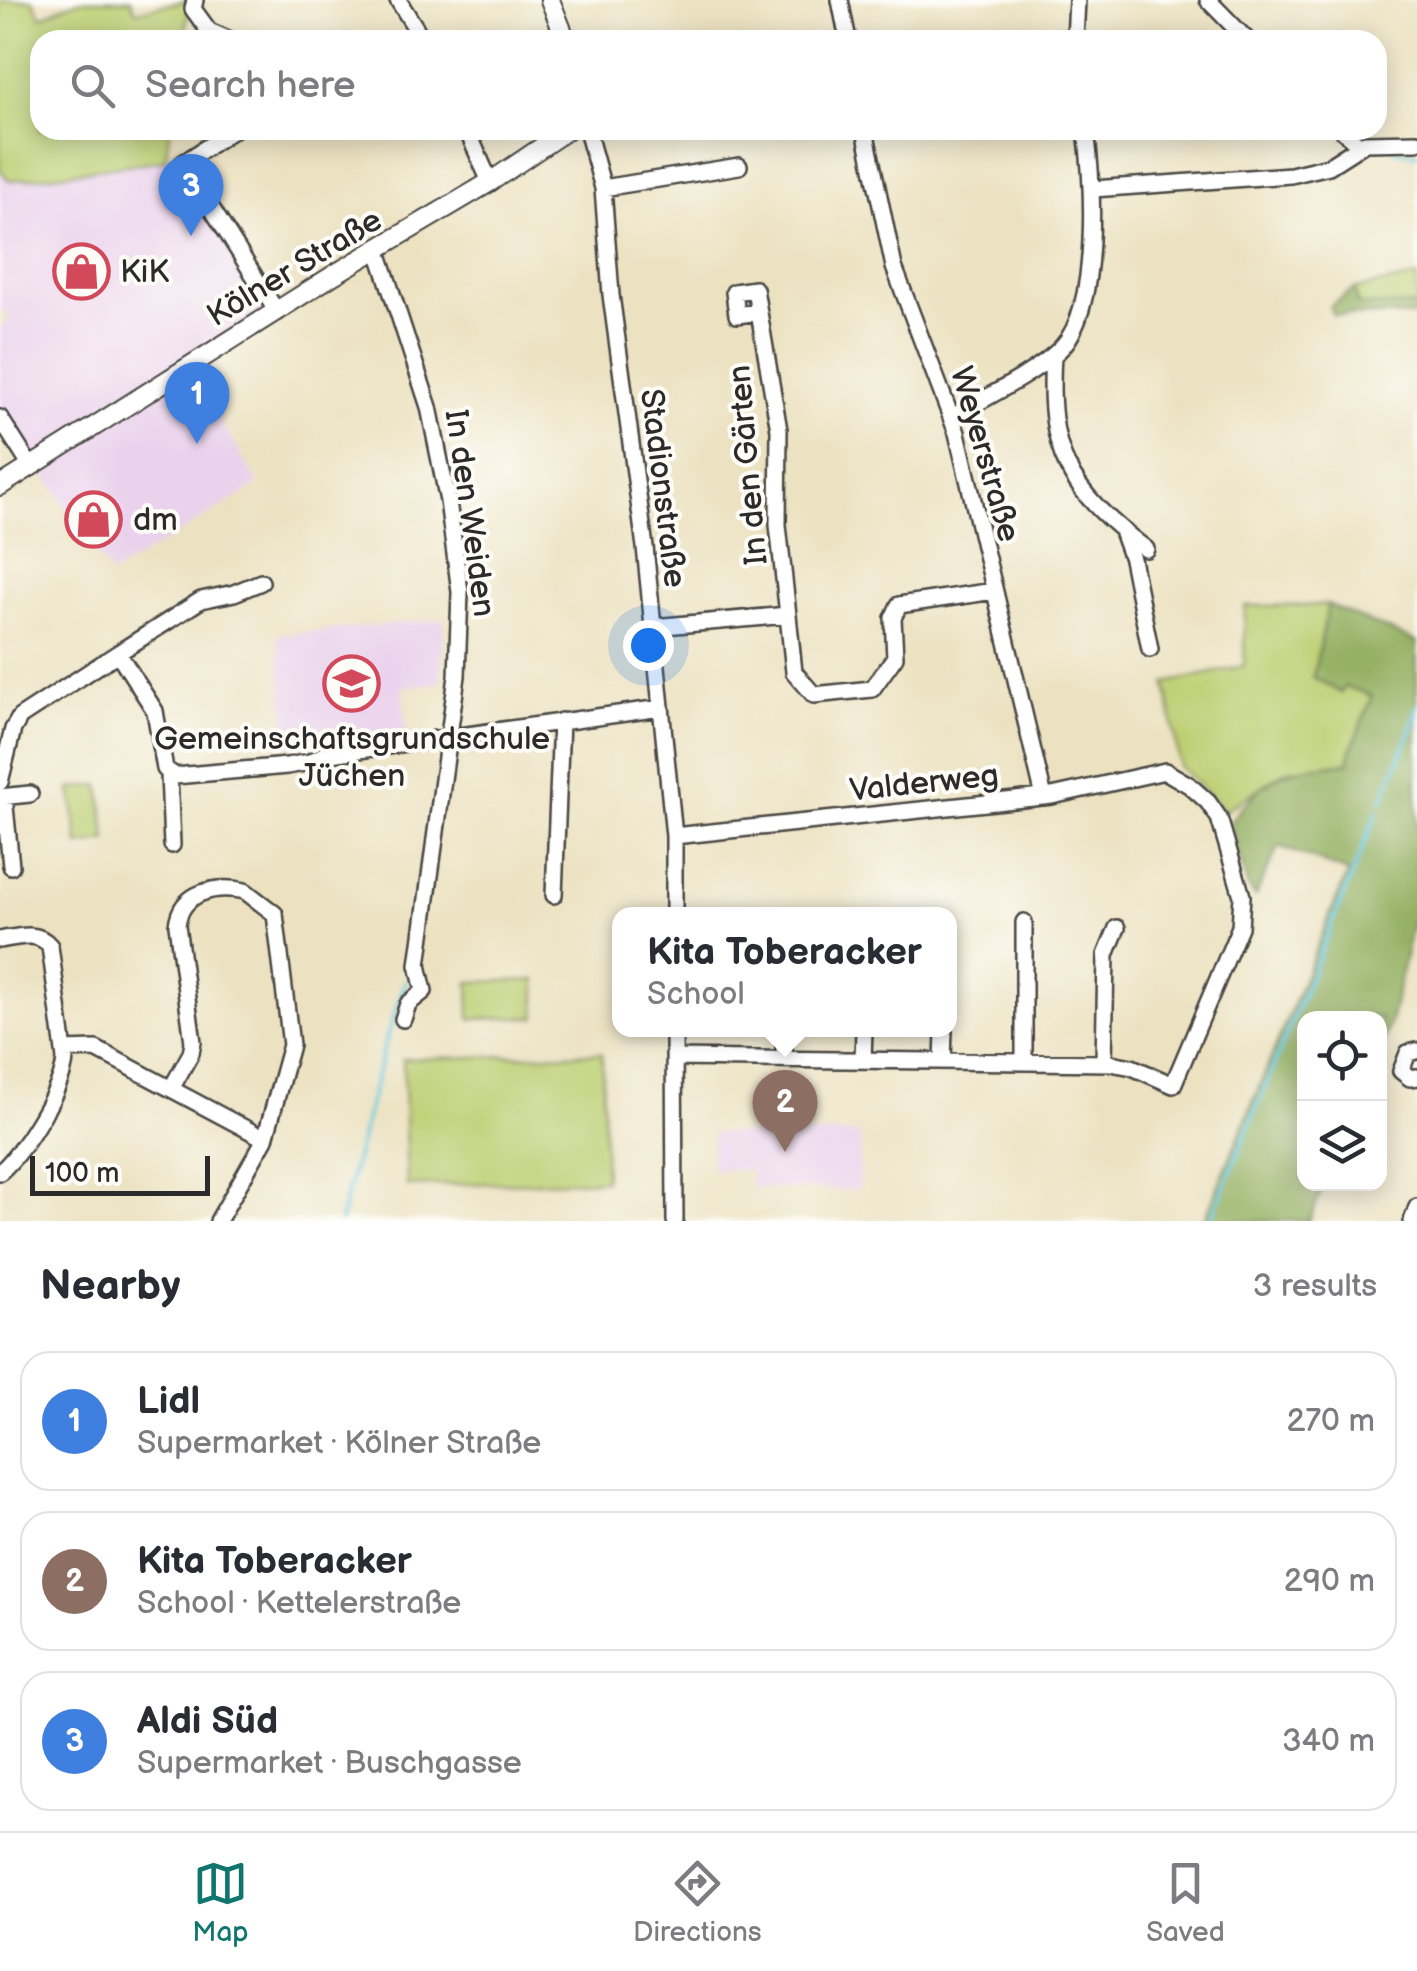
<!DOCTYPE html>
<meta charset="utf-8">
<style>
:root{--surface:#fff;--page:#f7f7f7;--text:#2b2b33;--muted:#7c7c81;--line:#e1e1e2;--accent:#0f766e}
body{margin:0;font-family:"Balsamiq Sans",sans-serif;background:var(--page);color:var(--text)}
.controls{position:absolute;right:30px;bottom:30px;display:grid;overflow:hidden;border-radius:20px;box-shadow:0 5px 25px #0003}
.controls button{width:90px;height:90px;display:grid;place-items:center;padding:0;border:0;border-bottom:2px solid var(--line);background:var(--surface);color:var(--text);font:50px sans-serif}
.scale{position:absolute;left:30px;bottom:25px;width:180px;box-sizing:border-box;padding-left:10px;border:5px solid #2b2b2b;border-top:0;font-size:28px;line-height:35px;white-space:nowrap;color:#2b2b2b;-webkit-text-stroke:8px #fdfcf7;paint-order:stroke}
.you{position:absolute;left:648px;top:645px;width:35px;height:35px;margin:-25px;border:8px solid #fff;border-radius:50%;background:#1a73e8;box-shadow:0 0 0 15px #1a73e833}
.badge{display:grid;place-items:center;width:65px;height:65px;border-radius:50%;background:var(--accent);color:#fff;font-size:32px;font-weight:700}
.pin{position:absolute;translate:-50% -82px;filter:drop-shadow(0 2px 5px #0008)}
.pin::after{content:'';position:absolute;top:52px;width:35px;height:30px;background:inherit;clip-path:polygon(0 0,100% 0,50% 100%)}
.popup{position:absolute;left:612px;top:907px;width:345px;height:130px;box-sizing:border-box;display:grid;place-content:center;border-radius:20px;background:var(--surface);filter:drop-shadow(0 2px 8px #0005);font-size:32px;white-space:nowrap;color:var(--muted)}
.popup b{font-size:38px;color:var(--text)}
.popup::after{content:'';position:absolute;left:50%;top:100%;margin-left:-20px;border:20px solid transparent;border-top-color:var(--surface)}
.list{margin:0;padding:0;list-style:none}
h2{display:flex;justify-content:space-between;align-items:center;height:130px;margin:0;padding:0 40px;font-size:42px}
h2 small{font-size:32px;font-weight:400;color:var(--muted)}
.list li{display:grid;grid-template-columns:65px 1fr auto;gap:30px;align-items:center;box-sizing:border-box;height:140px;margin:0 20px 20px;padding:0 20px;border:2px solid var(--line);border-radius:30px}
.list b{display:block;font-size:38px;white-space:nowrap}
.list p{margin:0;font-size:32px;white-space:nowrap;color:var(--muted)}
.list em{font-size:32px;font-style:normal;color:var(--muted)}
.icon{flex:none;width:55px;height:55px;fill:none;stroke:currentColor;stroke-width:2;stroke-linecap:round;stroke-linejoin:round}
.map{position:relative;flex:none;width:1417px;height:1221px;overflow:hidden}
.search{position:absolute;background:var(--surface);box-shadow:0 5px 25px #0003;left:30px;right:30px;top:30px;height:110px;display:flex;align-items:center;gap:25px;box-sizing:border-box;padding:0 35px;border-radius:30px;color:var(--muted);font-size:38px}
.sheet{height:610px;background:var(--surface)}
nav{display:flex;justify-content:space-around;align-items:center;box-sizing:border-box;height:140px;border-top:2px solid var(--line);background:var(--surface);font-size:28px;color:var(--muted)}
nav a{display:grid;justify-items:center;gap:5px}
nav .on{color:var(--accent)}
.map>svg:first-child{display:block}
</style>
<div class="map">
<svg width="1417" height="1221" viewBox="0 0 1417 1221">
<rect width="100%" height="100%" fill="#fdfcf7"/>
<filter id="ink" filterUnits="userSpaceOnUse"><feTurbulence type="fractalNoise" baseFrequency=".01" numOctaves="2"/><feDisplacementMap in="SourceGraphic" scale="20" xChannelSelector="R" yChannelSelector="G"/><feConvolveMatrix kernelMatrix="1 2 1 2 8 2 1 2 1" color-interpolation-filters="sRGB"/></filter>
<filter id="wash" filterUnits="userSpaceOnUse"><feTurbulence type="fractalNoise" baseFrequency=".0048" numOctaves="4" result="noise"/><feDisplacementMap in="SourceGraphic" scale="40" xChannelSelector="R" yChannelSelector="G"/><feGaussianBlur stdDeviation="2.25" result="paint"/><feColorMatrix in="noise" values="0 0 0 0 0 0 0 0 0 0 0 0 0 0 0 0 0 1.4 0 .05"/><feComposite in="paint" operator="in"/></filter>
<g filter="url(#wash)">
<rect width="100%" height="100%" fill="#ece2c1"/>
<path fill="#ead1ec" d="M173,158L270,311L186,365L259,484L111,575L0,406V327L10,320L0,308V170L10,181Z
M444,619L441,682L402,687L407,734L289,749L277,635Z
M712,1133L860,1134L859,1190L751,1188L750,1170L711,1169Z"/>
<path fill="#bcce71" stroke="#747c4e" stroke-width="2.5" d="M0,0H33L41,17L78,0H131L135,11L190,0L184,40H40V130H170L165,160L10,181L0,170Z
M1417,277V306L1357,305L1355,289Z
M1328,605L1313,677L1342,692L1344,685L1372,696L1349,756L1350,762L1287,770L1225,811L1180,767L1166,683L1244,666L1245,606Z
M100,785L107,841L79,845L71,789Z
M536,980V1017L470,1019L469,982Z
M602,1053L605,1180L407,1186L403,1059Z"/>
<path fill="#95b163" stroke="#606e47" stroke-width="2.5" d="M1355,289L1357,305L1417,306V316L1333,315L1330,306Z
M1328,605L1417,642V902L1391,1019L1380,1051V1018H1304V1184H1325L1309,1221H1204L1348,872L1279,846L1255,896L1247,885L1230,822C1271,770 1286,769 1350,762L1349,756L1372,696L1345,686L1341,693L1313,677Z"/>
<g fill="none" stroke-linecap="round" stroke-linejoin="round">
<path stroke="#61c7de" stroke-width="4" d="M1394,150L1417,154
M1382,801L1412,728L1417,706
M340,1221L386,1040L406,981
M1210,1221L1378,811"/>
</g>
</g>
<g filter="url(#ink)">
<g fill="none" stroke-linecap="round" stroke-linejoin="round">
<defs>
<path id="minor" d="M195,0L193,9L209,31L230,40
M398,0L423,40
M840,0L848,40
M1208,0L1247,40
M1075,40L1077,0
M233,130L183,163L277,312
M467,130L490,182
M587,130L603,188L611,295L645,547L674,836V914
M865,130L894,267L957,433L1044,797
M1342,130L1359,145
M603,188L739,166
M1093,189L1291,175L1329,166L1365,143L1417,142
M378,251L429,407L448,501L460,592L457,676L418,965L424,991L408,1004L403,1019
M759,312L737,315L734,292L755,289L779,430L778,525L788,615
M1053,355C1047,453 1067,489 1146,549
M952,417C983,399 1038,372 1062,347C1100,306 1093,183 1086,130
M0,418L31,467
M1123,534L1132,559L1150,649
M653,627L788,615L794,672L814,695L872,689L895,657L893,618L899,605L994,591
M118,653L201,600L234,593L261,582
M169,774L172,845
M0,782L13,729L20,717L118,653L155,711L165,769L175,776L287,766L310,762L323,755L661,708
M0,797L30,794
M4,797L11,866
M554,895L561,721
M0,940C17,937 38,930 50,946L65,1059C63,1089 23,1152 0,1172
M674,1030L675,1221
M64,1050L96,1049L265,1139L218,1221
M1417,1051L1408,1053L1401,1071L1410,1078L1417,1077
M674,1058L1111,1063L1132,1067L1173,1085L1240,927L1242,896L1219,818L1208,802L1189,785L1165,771L1052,796L674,836
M784,1059V1030
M863,1060L864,1030
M943,1061L944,1030
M1024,1062V922
M1104,1063L1106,955L1117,928
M171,1089L191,1053L193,1042L177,925C181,891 216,885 245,891L275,914L291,1045L265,1139
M1412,1221L1417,1207"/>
<path id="major" d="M550,0L566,40
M0,486L335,274L490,182L567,130"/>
</defs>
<use href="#minor" stroke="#484642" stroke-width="20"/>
<use href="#major" stroke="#484642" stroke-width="22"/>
<use href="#minor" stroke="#fff" stroke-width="15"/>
<use href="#major" stroke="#fff" stroke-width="18"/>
</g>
</g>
<defs>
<symbol id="shop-ring" viewBox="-11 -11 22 22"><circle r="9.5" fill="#fdfcf7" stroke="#d1495b" stroke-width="1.5"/><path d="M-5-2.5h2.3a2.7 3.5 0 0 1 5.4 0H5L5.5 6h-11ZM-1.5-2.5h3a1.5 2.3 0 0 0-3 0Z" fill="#d1495b"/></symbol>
<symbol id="school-ring" viewBox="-11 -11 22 22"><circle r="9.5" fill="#fdfcf7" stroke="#d1495b" stroke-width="1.5"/><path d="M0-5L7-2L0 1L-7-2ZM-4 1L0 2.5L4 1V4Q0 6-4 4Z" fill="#d1495b"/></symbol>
</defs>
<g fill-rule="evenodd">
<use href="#shop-ring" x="50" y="240" width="63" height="63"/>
<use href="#shop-ring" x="62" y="488" width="63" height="63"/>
<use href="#school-ring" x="320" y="652" width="63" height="63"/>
</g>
<g text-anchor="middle" stroke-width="8" stroke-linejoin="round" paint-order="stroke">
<g font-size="32" fill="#2b2b2b" stroke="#fdfcf7">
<text transform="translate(294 267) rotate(-31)" y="11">Kölner Straße</text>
<text transform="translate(986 454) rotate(74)" y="11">Weyerstraße</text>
<text transform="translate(747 465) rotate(-95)" y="11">In den Gärten</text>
<text transform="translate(664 488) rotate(83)" y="11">Stadionstraße</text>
<text transform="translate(471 513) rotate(82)" y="11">In den Weiden</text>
<text transform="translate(924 782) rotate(-6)" y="11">Valderweg</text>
</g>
<g font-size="32" fill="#2b2b2b" stroke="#fdfcf7" text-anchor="start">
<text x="120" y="282">KiK</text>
<text x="133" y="530">dm</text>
<text x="352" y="749" text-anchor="middle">Gemeinschaftsgrundschule<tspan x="352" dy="37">Jüchen</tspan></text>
</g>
</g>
</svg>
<div class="controls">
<button><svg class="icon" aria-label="locate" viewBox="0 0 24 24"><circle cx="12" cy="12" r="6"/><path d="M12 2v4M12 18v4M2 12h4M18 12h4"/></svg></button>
<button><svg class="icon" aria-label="layers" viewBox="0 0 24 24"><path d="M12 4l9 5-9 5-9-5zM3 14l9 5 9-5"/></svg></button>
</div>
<div class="scale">100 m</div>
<div class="you"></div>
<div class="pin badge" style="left:197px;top:444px;background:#3f7fe0">1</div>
<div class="pin badge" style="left:785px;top:1152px;background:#8d6e63">2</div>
<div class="popup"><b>Kita Toberacker</b>School</div>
<div class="pin badge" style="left:191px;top:236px;background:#3f7fe0">3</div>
<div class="search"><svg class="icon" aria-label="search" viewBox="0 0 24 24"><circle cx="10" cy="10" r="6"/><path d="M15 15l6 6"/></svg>Search here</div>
</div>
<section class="sheet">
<h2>Nearby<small>3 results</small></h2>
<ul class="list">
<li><span class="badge" style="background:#3f7fe0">1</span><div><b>Lidl</b><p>Supermarket · Kölner Straße</p></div><em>270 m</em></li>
<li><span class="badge" style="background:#8d6e63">2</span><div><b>Kita Toberacker</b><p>School · Kettelerstraße</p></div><em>290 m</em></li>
<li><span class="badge" style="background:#3f7fe0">3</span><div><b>Aldi Süd</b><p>Supermarket · Buschgasse</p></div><em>340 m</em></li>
</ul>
</section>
<nav>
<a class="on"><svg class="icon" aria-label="map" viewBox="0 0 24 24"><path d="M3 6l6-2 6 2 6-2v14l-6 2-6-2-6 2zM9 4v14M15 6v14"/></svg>Map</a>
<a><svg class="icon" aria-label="directions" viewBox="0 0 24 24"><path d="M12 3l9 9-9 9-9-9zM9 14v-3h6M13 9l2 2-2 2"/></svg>Directions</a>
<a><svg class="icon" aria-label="saved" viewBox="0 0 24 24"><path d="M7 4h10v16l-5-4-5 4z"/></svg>Saved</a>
</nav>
